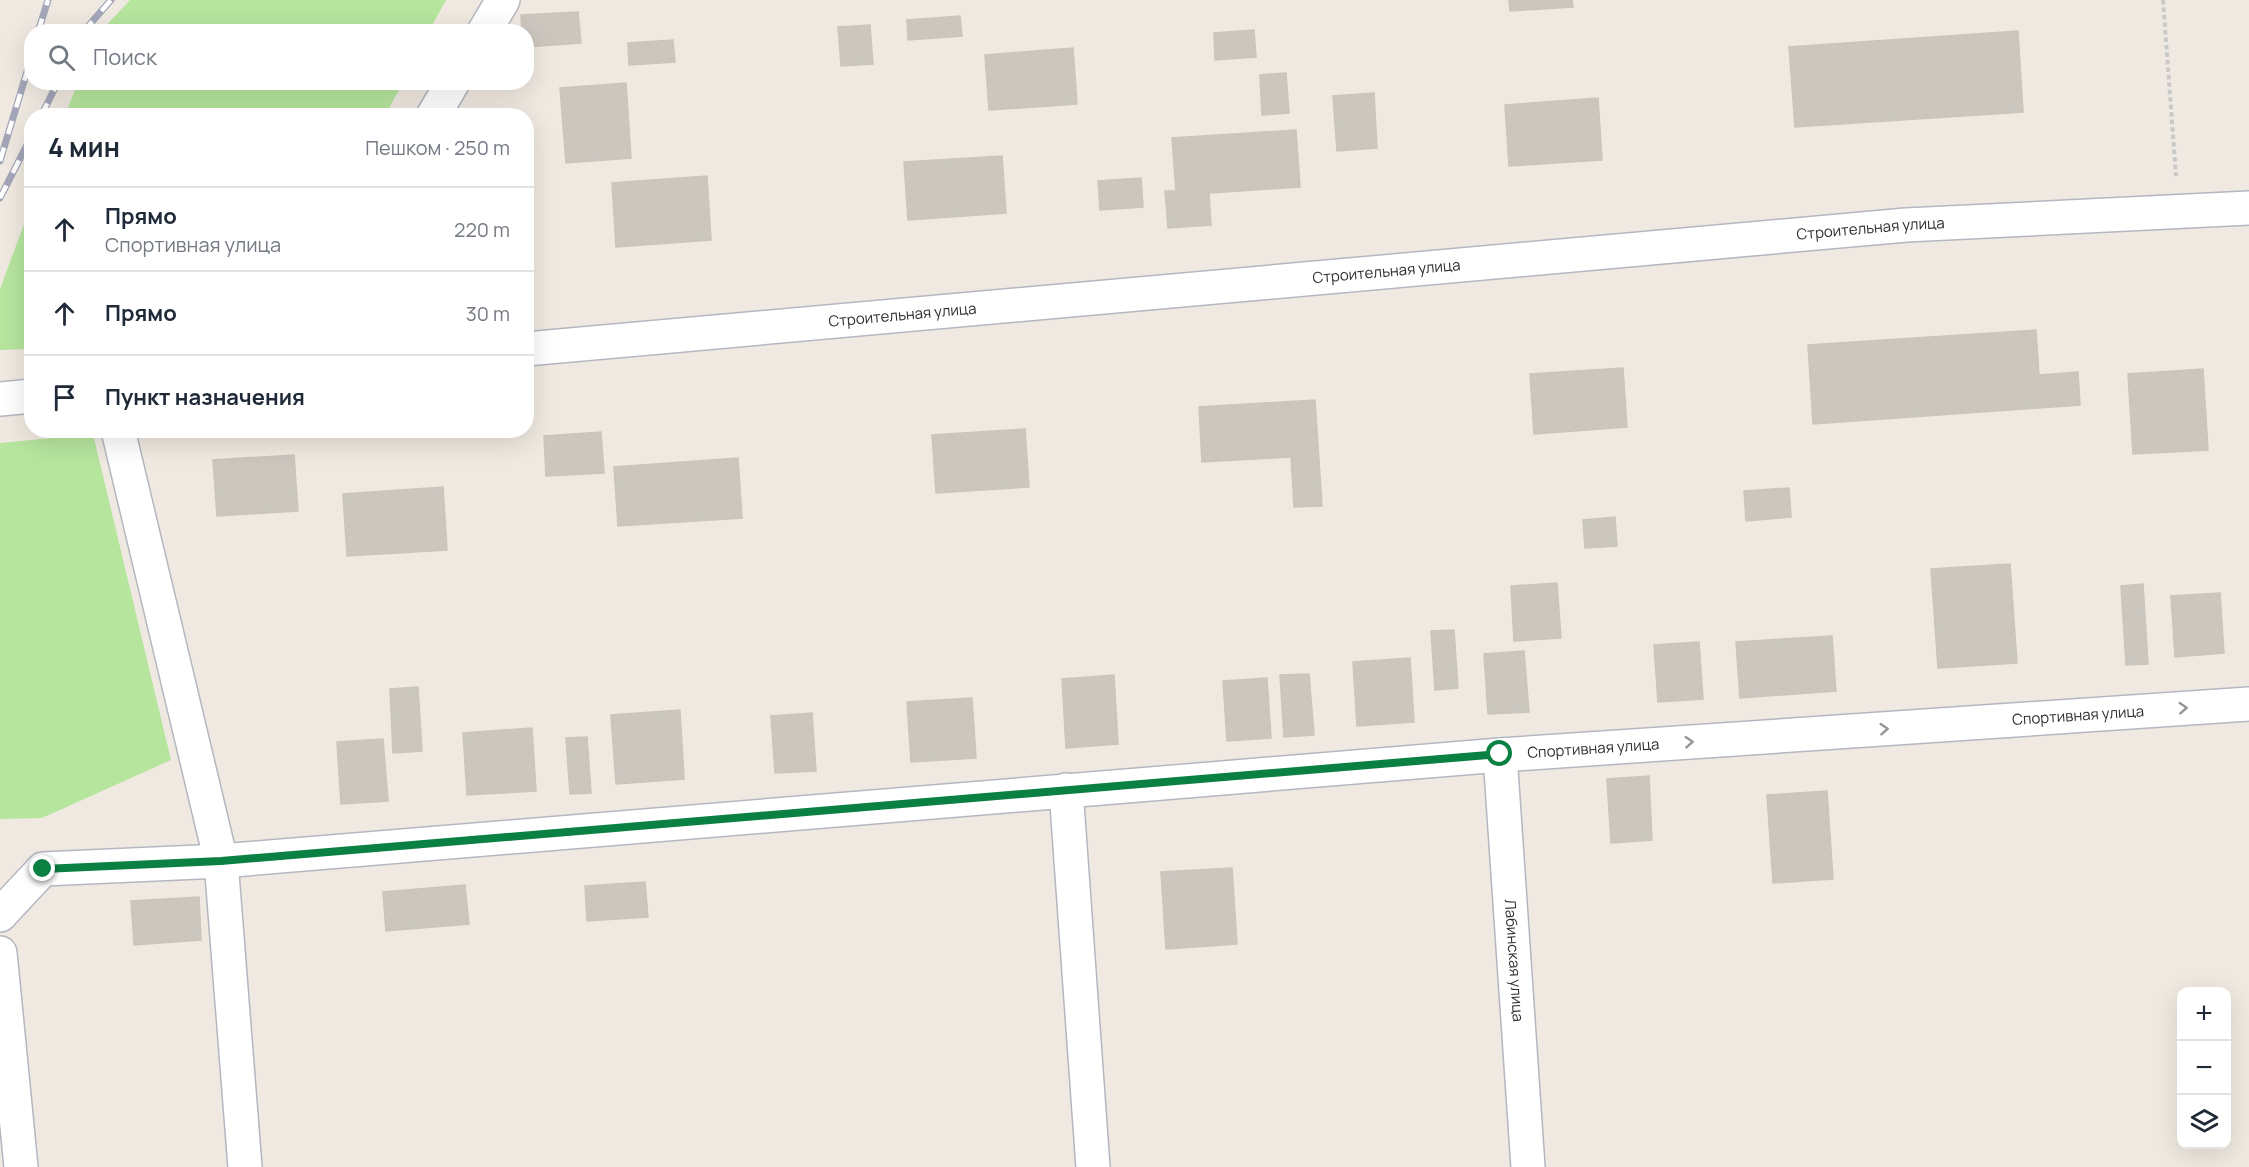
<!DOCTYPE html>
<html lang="ru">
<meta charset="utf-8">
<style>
:root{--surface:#fff;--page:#f6f6f7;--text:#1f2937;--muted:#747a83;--line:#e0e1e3}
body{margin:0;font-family:Manrope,sans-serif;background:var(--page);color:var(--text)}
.controls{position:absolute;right:18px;bottom:18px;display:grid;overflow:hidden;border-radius:12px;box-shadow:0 6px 24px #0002}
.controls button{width:54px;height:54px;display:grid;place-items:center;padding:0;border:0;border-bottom:2px solid var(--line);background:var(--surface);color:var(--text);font:30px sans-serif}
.stop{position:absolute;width:18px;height:18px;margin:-14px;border:4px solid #0b8043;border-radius:50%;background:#fff}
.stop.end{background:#0b8043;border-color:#fff;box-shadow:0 2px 6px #0008}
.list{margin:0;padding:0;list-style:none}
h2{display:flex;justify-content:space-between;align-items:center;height:78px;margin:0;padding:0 24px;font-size:26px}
h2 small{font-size:20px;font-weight:400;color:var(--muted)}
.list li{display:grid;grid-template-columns:39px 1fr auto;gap:18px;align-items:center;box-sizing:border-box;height:84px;padding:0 24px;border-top:2px solid var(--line)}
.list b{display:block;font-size:22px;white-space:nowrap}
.list p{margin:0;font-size:20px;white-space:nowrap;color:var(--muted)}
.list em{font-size:20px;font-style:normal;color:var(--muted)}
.icon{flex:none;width:33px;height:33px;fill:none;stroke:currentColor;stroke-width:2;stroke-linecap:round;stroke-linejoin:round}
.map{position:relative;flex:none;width:2249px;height:1167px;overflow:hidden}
.search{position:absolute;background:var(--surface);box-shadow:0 6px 24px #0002;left:24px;top:24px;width:510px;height:66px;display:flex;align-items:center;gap:15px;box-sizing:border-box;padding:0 21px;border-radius:24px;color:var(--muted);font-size:22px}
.panel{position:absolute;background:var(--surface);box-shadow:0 6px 24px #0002;left:24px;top:108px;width:510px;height:330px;border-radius:24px}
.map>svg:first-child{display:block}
</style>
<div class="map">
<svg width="2249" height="1167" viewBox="0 0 2249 1167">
<rect width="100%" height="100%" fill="#efe9e1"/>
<path fill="#b6e59e" d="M130,0H446L429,31H101Z
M78,83V82L403,83L385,115H65Z
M31,205V349L0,350V289Z
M93,434L171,760L42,818L0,819V443Z"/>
<path fill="#cbc7bf" stroke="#cbc5ba" stroke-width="1.5" d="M1509,0H1572L1573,7L1510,11Z
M578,12L581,43L526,47V32H522L521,15Z
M960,16L962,36L908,40L907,20Z
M870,25L873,64L841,66L838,27Z
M1254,30L1256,57L1215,60L1214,33Z
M2018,31L2023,112L1795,127L1789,47Z
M673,40L675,62L629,65L628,43Z
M1073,48L1077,104L989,110L985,55Z
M1286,73L1289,113L1262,115L1260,75Z
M626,83L631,158L566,163L560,88Z
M1374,93L1377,148L1337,151L1333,96Z
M1598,98L1602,160L1509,166L1505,105Z
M1296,130L1300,187L1209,193L1211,225L1168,228L1165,191H1176L1172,138Z
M1002,156L1006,213L908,220L904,162Z
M707,176L711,240L616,247L612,183Z
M1141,178L1143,207L1100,210L1098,181Z
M2036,330L2039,375L2078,372L2080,405L1813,424L1808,345Z
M1623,368L1627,427L1534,434L1530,374Z
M2203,369L2208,450L2133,454L2128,374Z
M1315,400L1322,506L1294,507L1291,457L1202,462L1199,407Z
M1025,429L1029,487L936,493L932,435Z
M601,432L604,473L546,476L544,436Z
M294,455L298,511L217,516L213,460Z
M738,458L742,518L618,526L614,467Z
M443,487L447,550L347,556L343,494Z
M1789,488L1791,517L1746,521L1744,491Z
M1615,517L1617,546L1585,548L1583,520Z
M2010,564L2017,663L1938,668L1931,569Z
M1557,583L1561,638L1514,641L1511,586Z
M2143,584L2148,664L2126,665L2121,586Z
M2220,593L2224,653L2175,657L2171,596Z
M1454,630L1458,688L1435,690L1431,631Z
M1832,636L1836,691L1740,698L1736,642Z
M1699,642L1703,699L1658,702L1654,645Z
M1524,651L1529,712L1488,714L1484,654Z
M1410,658L1414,722L1357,726L1353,662Z
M1309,674L1314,735L1284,737L1280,675Z
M1114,675L1118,744L1066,748L1062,679Z
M1267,678L1271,738L1227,741L1223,681Z
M418,687L422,751L393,753L390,689Z
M972,698L976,758L911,762L907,702Z
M680,710L684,779L616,784L611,715Z
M812,713L816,771L775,773L771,716Z
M532,728L536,791L467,795L463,733Z
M587,737L591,793L570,794L566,738Z
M383,739L388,801L341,804L337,742Z
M1649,776L1652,840L1611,843L1607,779Z
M1827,791L1833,879L1773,883L1767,795Z
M1232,868L1237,944L1166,949L1161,872Z
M645,882L648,917L587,921L585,886Z
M465,885L469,924L386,931L383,892Z
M199,897L201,940L134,945L131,901Z"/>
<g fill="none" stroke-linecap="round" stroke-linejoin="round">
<defs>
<g id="minor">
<path d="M484,32L503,0"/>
<path d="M433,116L453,82"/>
<path id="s1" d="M526,349L1906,225L2249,208"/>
<path d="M0,399L32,396"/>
<path d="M118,430L221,861L245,1167"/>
<path id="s2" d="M1500,755L1528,1167"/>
<path d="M1066,790L1093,1167"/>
<path id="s3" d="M0,915L43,869L221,861L1500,755L2249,704"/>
<path d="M0,953L21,1167"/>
</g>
</defs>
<use href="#minor" stroke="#b4b7c1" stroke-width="36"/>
<path stroke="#c9c9c9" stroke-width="4" stroke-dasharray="4.5 3" stroke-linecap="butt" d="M2163,0L2176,176"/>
<use href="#minor" stroke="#fff" stroke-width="33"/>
<defs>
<path id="rail" d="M38,32L48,0
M83,32L111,0
M41,116L58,82
M0,161L32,55
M0,198L32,135"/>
</defs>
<use href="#rail" stroke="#a3a6b8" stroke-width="7"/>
<use href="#rail" stroke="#fff" stroke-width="4.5" stroke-dasharray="14" stroke-linecap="butt"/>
</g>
<defs><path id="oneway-chevron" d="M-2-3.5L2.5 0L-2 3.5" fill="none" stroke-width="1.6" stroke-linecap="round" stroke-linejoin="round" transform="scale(1.5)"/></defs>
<g stroke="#969696">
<use href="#oneway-chevron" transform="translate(2183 708) rotate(-4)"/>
<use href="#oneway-chevron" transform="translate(1884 729) rotate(-4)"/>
<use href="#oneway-chevron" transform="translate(1689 742) rotate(-4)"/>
</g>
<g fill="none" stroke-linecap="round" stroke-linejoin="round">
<path stroke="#0b8043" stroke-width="8" d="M43,869L221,861L1500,754"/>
</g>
<g text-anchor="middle" stroke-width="6" stroke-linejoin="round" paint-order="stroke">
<g font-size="15" fill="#2e2e2e" stroke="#fff">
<text dy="5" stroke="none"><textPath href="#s1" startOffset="1350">Строительная улица</textPath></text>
<text dy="5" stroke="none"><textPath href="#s1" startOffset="864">Строительная улица</textPath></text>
<text dy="5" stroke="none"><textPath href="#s1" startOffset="378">Строительная улица</textPath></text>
<text dy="5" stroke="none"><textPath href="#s3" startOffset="2104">Спортивная улица</textPath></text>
<text dy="5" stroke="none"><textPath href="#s3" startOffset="1618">Спортивная улица</textPath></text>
<text dy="5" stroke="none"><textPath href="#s2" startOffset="206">Лабинская улица</textPath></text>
</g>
</g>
</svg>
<div class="controls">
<button>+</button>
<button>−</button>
<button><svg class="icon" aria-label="layers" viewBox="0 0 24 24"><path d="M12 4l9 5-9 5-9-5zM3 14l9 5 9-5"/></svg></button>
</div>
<div class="stop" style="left:1500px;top:754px"></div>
<div class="stop end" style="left:43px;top:869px"></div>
<div class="search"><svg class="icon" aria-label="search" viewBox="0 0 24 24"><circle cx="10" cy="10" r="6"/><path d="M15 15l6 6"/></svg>Поиск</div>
<section class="panel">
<h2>4 мин<small>Пешком · 250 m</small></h2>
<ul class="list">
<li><svg class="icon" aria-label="ahead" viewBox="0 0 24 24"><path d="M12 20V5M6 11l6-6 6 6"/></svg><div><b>Прямо</b><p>Спортивная улица</p></div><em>220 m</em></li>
<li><svg class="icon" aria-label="ahead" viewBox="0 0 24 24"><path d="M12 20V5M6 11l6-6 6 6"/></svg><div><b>Прямо</b></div><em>30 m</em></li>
<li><svg class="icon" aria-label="arrive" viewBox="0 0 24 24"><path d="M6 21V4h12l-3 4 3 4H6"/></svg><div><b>Пункт назначения</b></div></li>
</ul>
</section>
</div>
